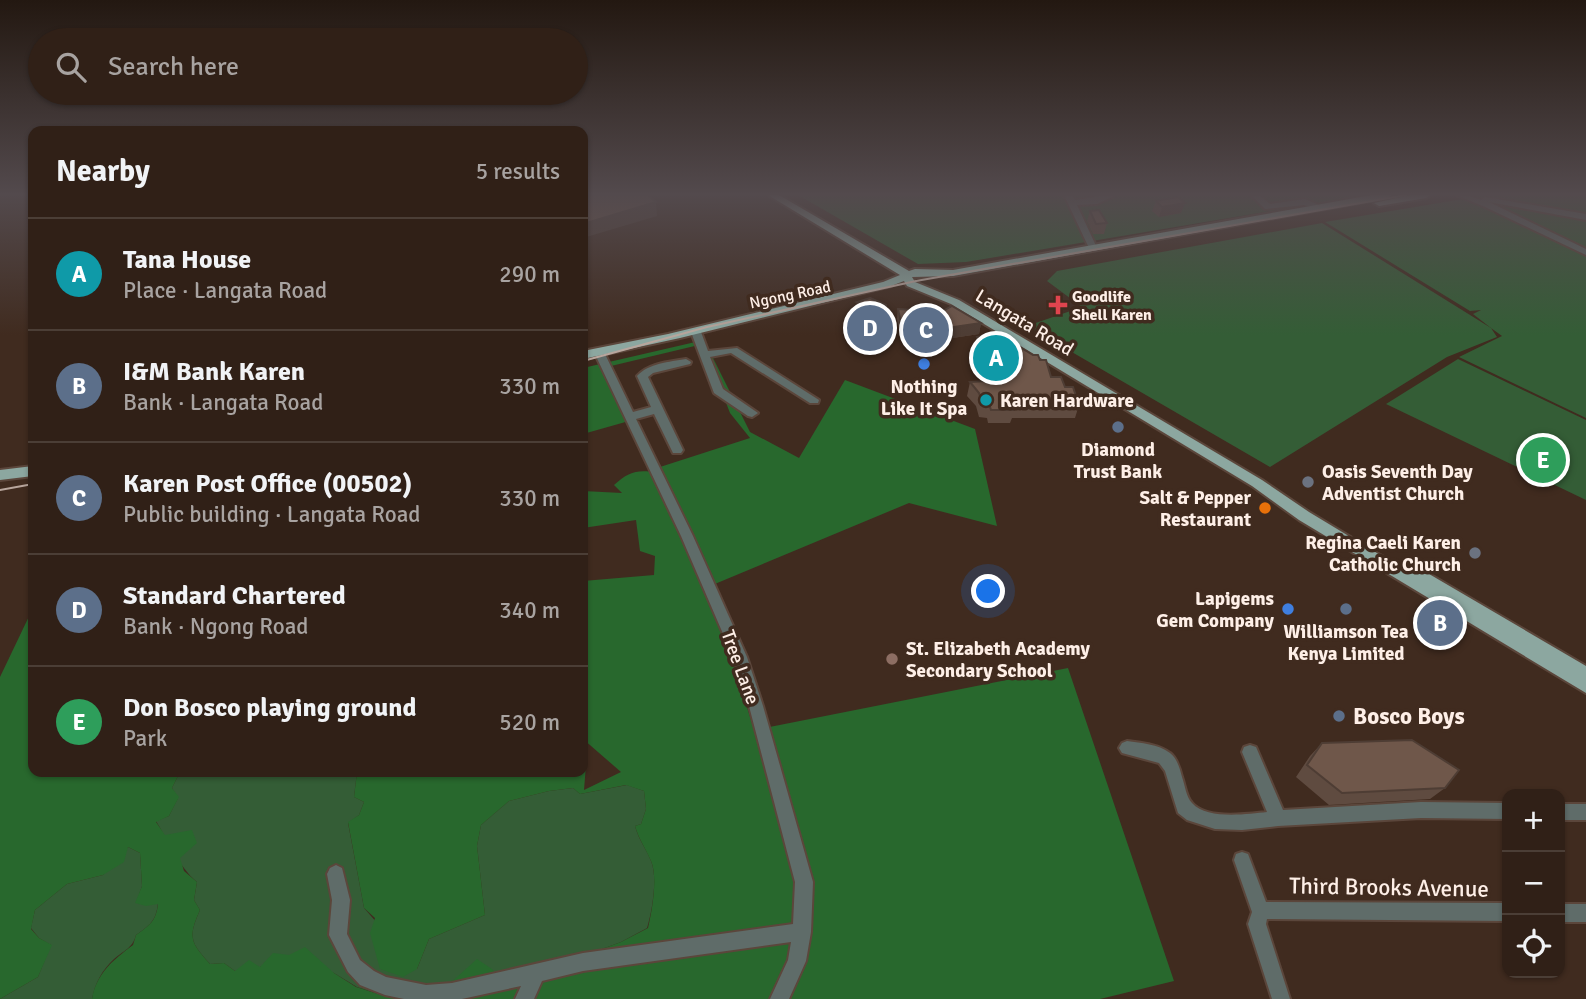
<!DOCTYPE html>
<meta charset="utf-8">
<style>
:root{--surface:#302017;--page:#382820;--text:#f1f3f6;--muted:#a8a3a1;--line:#4b3e36;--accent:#0b8043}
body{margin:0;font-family:Signika,sans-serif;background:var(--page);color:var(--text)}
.controls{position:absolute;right:21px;bottom:21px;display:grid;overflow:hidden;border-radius:14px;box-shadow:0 2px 5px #0004}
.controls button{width:63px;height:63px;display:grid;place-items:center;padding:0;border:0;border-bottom:2px solid var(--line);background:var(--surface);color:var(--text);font:35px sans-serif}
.you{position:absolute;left:989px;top:592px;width:24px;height:24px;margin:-18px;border:5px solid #fff;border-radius:50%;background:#1a73e8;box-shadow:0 0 0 10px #1a73e833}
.badge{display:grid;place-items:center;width:46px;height:46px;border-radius:50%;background:var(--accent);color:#fff;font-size:23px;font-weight:700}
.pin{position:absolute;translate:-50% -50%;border:4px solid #fff;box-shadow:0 2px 7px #0006}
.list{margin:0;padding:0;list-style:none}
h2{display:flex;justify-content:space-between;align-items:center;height:91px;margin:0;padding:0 28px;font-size:30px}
h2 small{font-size:23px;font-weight:400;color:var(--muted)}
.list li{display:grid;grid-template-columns:46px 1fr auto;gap:21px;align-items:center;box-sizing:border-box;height:112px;padding:0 28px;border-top:2px solid var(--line)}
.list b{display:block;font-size:26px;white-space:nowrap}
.list p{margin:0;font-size:23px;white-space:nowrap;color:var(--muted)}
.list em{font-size:23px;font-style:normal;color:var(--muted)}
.icon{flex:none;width:38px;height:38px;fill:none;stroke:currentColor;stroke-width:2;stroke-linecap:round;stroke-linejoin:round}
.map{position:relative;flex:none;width:1586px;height:999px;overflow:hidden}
.search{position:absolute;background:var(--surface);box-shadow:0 2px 5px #0004;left:28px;top:28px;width:560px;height:77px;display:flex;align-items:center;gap:18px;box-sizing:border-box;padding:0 24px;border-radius:38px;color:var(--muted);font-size:26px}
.panel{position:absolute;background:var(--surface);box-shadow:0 2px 5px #0004;left:28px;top:126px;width:560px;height:651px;border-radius:14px}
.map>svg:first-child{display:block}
</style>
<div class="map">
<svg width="1586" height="999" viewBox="0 0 1586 999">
<rect width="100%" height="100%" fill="#402b1f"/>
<path fill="#345d36" d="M798,195H1367L966,262L918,264Z
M1464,195H1586V418L1459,357L1502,336L1491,328L1497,337L1447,357L1270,467L1027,326L1082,307L1047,281L1057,271L1322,223L1491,328L1473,314L1481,310L1470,311L1325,222L1469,198Z
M1458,359L1586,420V500L1386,404Z
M180,772H357L354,797L364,802L359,815L348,823L364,908L417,969L429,939L485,915L477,846L481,825L509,801L549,791L573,788L580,794L627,785L644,791L646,809L641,824L635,826C639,841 646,848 651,861C658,877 652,912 647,928L621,942L594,952L581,973L506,988L448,985L391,998L357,987L334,973L289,955L260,967L235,971L224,963L210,964C190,942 188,937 200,910L194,900L197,882C179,867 169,842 156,821L169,816L178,798L172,788Z
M128,847L140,853L142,886L136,903H158C156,921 150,925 136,935C132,949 124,950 114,959C102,970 95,983 92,999H0L38,977L51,945L39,938L31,928L35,910L67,884L103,875Z"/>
<path fill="#28682d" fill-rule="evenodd" d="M704,340L750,432L799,458L845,380L975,429L997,526L909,503L710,586L754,730L1068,668L1174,981L1100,999H92C96,974 113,960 133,945L136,935C150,925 156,921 158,904L146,906L135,903L142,886L140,853L128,847L124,862L103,875L67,884L35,910L31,929L39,938L52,945L38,977L0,999V677L33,608V772H180L172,788L179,797L169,816L156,822L165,835L192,830L197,843L180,858L184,871L197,882L194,900L200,910C188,937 190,942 210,964L224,963L235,971L249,960L260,967L273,953L289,955L305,947L334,973L356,987L391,998L448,985L477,959L492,969L506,988L581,973L594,952L621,942L648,928C652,911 658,877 651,861C646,849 639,840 635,826L641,824L646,809L644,791L626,785L580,794L573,788L549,791L509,801L481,825L477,846L485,915L429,939L417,969L403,977L380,969L370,933L375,918L364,908L348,822L359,815L364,802L354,797L357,772H583V765H586L584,790L621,772L583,739L586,691L583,688V581L654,575L655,556L640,551L636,520L583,528V491L622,493L614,485C629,471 639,469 658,473L629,421L583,434V368ZM703,344L730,413L750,438L660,467L611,366Z"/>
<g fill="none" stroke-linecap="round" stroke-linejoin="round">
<defs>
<path id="minor" d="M1064,195H1072L1075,200C1087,199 1103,194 1114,196L1097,204L1077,205L1097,248L1096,250L1089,248Z
M1251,195H1259L1270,204L1305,199L1321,206L1317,209L1304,205L1265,209Z
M1456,195H1467L1481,200L1485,197L1586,214V220L1489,202L1586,249V255L1483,206Z
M696,329L701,332L708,351L737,348L819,400L818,403H810L731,353L710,357L723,389L758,413L752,417L748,416L714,393L691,332Z
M599,349L604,352L633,412L651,407L637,376C649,363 669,362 686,359L691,362L690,364L653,373L648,377L683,450L681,453H673L654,414L636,419L693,536L747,657L763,706L813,882L811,932L806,961L789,999H770L788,960L791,942L583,971L542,981L534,999H515L521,986L462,999H404L385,995L360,985L348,972L329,935L332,900L327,874L330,868L336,865L342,868L350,900L347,934L360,960L374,971L386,977L426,985L452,983L583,953L793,924L795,882L749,706L733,657L681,536L594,352Z
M1127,741C1141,743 1158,744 1170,753C1177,758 1180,769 1182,777C1185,785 1186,797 1192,803C1207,820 1247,814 1267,812L1242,752L1244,747L1250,745L1256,747L1283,810L1421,802L1507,803V819L1421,818L1278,826L1242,830L1215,829L1187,820L1178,813L1165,771L1159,763L1122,753L1119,748L1122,743Z
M1560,804H1586V820H1560Z
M1242,852L1248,854L1266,902L1507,903V921L1267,919L1266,924L1290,999H1272L1248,924L1252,912L1234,860L1236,854Z
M1560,904H1586V922H1560Z"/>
<path id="major" d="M768,195H779L909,271L915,269L953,270L1372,195H1392L1387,198L953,276L912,277L915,282L959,300L1262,480L1309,512L1400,567L1407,562L1412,564L1586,666V693L1299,520L1252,486L951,304L907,286L904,281L891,286L680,338L583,359V351L668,334L883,282L900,275Z
M1410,195H1431L1426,198L1379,206L1374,203Z
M33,466V476L0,480V470Z"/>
</defs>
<use href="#minor" stroke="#5b463b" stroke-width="4"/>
<use href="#major" stroke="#5b463b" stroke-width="4"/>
<use href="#minor" fill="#5f6c69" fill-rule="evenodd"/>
<use href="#major" fill="#8ca7a0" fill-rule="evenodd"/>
<path stroke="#b8a69d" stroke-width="2" d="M583,361L707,327L916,281L1406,195
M0,490L33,484"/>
</g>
<path fill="#5f4b40" d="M1156,201L1181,213L1159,217L1152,211Z
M1090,211L1107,223L1104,234H1093L1087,221Z
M857,302L887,314L886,325L856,313Z
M898,309L934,316L981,323L979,334L926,342L924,335L900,334L897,319Z
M977,337L1040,360L1051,377L1065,387L1079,405L1075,418H1012L1010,423H988L987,418L979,417L976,406L967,396L970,382L995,380L992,367H984L974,350Z
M1322,743L1445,788L1430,799L1329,805L1296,777L1310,756Z"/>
<path fill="#4e3d34" d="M656,202L657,216L583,238V224Z
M1185,203L1181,213L1159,217L1162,207Z
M981,323L979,334L926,342L927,331Z"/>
<path fill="#6f574a" stroke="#4e3d34" stroke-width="2" d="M583,195H648L656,202L583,224Z
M1178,197L1185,203L1162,207L1156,201Z
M1099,210L1107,223L1096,224L1090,211Z
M870,298L886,305L887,314L857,302Z
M952,306L981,323L927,331L926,325L901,323L898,309L933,311L934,316Z
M997,333L1033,355H1038L1040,360H1046L1051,377H1061L1065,387H1073L1079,405L1013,404L1014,410H991L989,404L982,403L979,393L970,382L1001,380L994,354H987L977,337Z
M1412,740L1459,770L1445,788L1342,793L1307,765L1322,743Z"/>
<linearGradient id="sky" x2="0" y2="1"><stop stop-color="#231811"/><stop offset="0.58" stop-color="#534a4d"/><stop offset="1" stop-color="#534a4d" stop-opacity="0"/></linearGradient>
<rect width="1586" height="335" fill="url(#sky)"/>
<path fill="#e0444e" stroke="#402b1f" stroke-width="2.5" d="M1054.5 294.5h7v7h7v7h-7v7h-7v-7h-7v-7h7z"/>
<g fill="#3f7fe0" stroke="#402b1f" stroke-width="2.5">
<circle cx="924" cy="364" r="7"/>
<circle cx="1288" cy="609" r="7"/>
</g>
<circle fill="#0f9aa8" stroke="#402b1f" stroke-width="2.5" cx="986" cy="400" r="7"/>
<g fill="#5c6f8a" stroke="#402b1f" stroke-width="2.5">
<circle cx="1118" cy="427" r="7"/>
<circle cx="1346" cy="609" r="7"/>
<circle cx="1339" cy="716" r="7"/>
</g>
<g fill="#6b7280" stroke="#402b1f" stroke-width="2.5">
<circle cx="1308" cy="482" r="7"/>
<circle cx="1475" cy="553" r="7"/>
</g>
<circle fill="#e8710a" stroke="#402b1f" stroke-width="2.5" cx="1265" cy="508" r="7"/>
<circle fill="#8d6e63" stroke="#402b1f" stroke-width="2.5" cx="892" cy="659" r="7"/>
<g text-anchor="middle" stroke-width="7" stroke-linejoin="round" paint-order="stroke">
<g font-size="16" fill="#feefe7" stroke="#402b1f">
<text transform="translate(790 294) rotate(-12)" y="6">Ngong Road</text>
</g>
<g font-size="16" font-weight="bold" fill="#feefe7" stroke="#402b1f" text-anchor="start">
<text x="1072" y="302">Goodlife<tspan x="1072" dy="18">Shell Karen</tspan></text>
</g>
<g font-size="19" fill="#feefe7" stroke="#402b1f">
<text transform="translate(1025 322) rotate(31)" y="7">Langata Road</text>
<text transform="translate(741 667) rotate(70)" y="7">Tree Lane</text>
</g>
<g font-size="19" font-weight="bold" fill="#feefe7" stroke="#402b1f">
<text x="924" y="393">Nothing<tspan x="924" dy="22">Like It Spa</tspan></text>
<text x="1000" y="407" text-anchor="start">Karen Hardware</text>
<text x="1118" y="456">Diamond<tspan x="1118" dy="22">Trust Bank</tspan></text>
<text x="1322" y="478" text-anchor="start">Oasis Seventh Day<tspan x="1322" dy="22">Adventist Church</tspan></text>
<text x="1251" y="504" text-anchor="end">Salt &amp; Pepper<tspan x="1251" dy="22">Restaurant</tspan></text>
<text x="1461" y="549" text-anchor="end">Regina Caeli Karen<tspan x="1461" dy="22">Catholic Church</tspan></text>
<text x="1274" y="605" text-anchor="end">Lapigems<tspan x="1274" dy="22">Gem Company</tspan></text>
<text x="1346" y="638">Williamson Tea<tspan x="1346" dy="22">Kenya Limited</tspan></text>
<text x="906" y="655" text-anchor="start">St. Elizabeth Academy<tspan x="906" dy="22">Secondary School</tspan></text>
</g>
<g font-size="23" font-weight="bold" fill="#feefe7" stroke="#402b1f" text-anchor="start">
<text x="1353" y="724">Bosco Boys</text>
</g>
<g font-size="23" fill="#feefe7" stroke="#402b1f">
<text transform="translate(1389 887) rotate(1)" y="8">Third Brooks Avenue</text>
</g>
</g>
</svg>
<div class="controls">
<button>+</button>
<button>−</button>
<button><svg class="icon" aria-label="locate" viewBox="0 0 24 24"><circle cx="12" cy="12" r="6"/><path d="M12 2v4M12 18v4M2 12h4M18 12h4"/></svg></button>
</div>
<div class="you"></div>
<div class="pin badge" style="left:996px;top:358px;background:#0f9aa8">A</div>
<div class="pin badge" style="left:1440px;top:623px;background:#5c6f8a">B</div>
<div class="pin badge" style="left:926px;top:330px;background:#5c6f8a">C</div>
<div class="pin badge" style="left:870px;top:328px;background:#5c6f8a">D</div>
<div class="pin badge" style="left:1543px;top:460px;background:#2e9e5b">E</div>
<div class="search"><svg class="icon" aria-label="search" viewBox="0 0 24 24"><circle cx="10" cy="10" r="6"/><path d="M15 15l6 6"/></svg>Search here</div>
<section class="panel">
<h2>Nearby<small>5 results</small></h2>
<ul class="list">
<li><span class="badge" style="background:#0f9aa8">A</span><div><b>Tana House</b><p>Place · Langata Road</p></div><em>290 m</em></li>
<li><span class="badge" style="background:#5c6f8a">B</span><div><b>I&amp;M Bank Karen</b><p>Bank · Langata Road</p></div><em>330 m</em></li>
<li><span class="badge" style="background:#5c6f8a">C</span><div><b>Karen Post Office (00502)</b><p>Public building · Langata Road</p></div><em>330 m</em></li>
<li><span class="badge" style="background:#5c6f8a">D</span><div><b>Standard Chartered</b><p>Bank · Ngong Road</p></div><em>340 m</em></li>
<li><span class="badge" style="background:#2e9e5b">E</span><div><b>Don Bosco playing ground</b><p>Park</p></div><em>520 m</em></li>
</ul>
</section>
</div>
